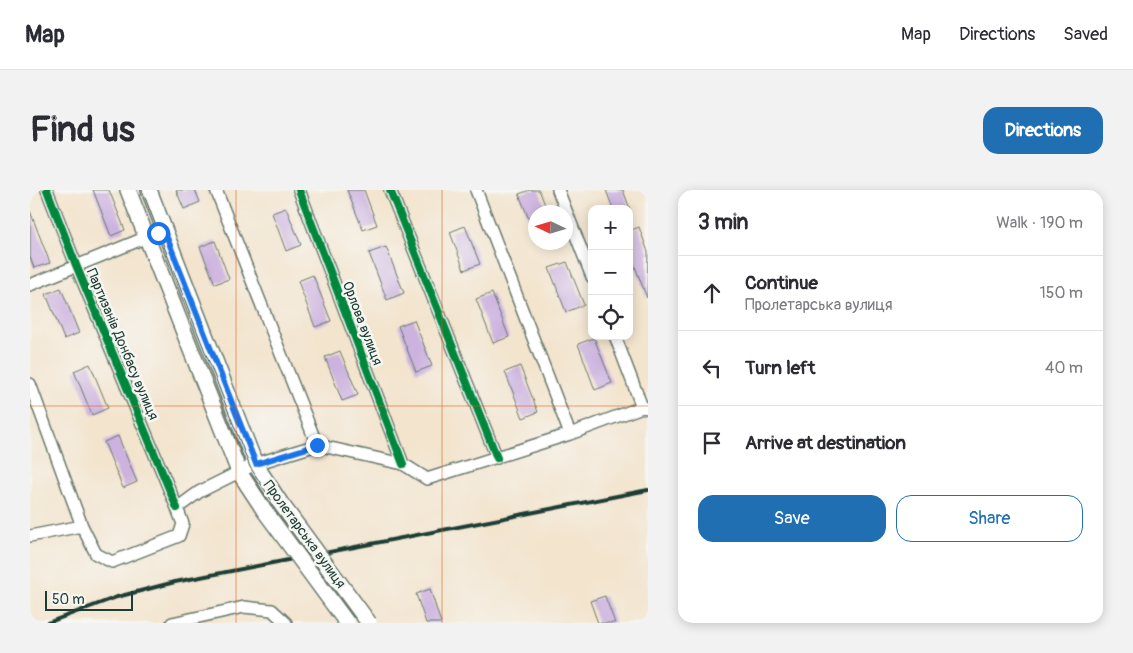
<!DOCTYPE html>
<meta charset="utf-8">
<style>
:root{--surface:#fff;--page:#f2f2f3;--text:#2b2b33;--muted:#7c7c81;--line:#e1e1e2;--accent:#1f6fb2}
body{margin:0;font-family:Pangolin,sans-serif;background:var(--page);color:var(--text)}
.controls{position:absolute;right:15px;top:15px;display:grid;overflow:hidden;border-radius:10px;box-shadow:0 2px 12px #0003}
.controls button{width:45px;height:45px;display:grid;place-items:center;padding:0;border:0;border-bottom:1px solid var(--line);background:var(--surface);color:var(--text);font:25px sans-serif}
.compass{position:absolute;left:498px;top:15px;width:45px;height:45px;border-radius:50%;background:var(--surface);box-shadow:0 2px 12px #0003;rotate:274deg}
.scale{position:absolute;left:15px;bottom:12px;width:88px;box-sizing:border-box;padding-left:5px;border:2px solid #1f3d34;border-top:0;font-size:14px;line-height:18px;white-space:nowrap;color:#1f3d34;-webkit-text-stroke:4px #f6f6f2;paint-order:stroke}
.stop{position:absolute;width:15px;height:15px;margin:-11px;border:4px solid #1a73e8;border-radius:50%;background:#fff}
.stop.end{background:#1a73e8;border-color:#fff;box-shadow:0 1px 5px #0008}
.list{margin:0;padding:0;list-style:none}
h2{display:flex;justify-content:space-between;align-items:center;height:65px;margin:0;padding:0 20px;font-size:21px}
h2 small{font-size:16px;font-weight:400;color:var(--muted)}
.list li{display:grid;grid-template-columns:32px 1fr auto;gap:15px;align-items:center;box-sizing:border-box;height:75px;padding:0 20px;border-top:1px solid var(--line)}
.list b{display:block;font-size:19px;white-space:nowrap}
.list p{margin:0;font-size:16px;white-space:nowrap;color:var(--muted)}
.list em{font-size:16px;font-style:normal;color:var(--muted)}
.actions{display:flex;gap:10px;padding:15px 20px}
.actions a{flex:1;padding:11px 0;border:1px solid var(--accent);border-radius:15px;text-align:center;font-size:18px;color:var(--accent)}
.actions .main{background:var(--accent);color:#fff}
.icon{flex:none;width:28px;height:28px;fill:none;stroke:currentColor;stroke-width:2;stroke-linecap:round;stroke-linejoin:round}
.map{position:relative;flex:none;width:618px;height:433px;overflow:hidden;border-radius:15px}
header{display:flex;align-items:center;gap:30px;box-sizing:border-box;height:70px;padding:0 25px;background:var(--surface);border-bottom:1px solid var(--line)}
header strong{font-size:24px}
nav{display:flex;gap:28px;margin-inline-start:auto;font-size:18px}
.intro{display:flex;align-items:center;justify-content:space-between;box-sizing:border-box;height:120px;padding:0 30px}
h1{margin:0;font-size:35px}
.button{padding:12px 22px;border-radius:15px;background:var(--accent);color:#fff;font-size:18px;font-weight:700}
main{display:flex;gap:30px;padding:0 30px}
aside{flex:1;background:var(--surface);border-radius:15px;box-shadow:0 2px 12px #0003}
.map>svg:first-child{display:block}
</style>
<header>
<strong>Map</strong>
<nav><a>Map</a><a>Directions</a><a>Saved</a></nav>
</header>
<div class="intro"><h1>Find us</h1><a class="button">Directions</a></div>
<main>
<div class="map">
<svg width="618" height="433" viewBox="0 0 618 433">
<rect width="100%" height="100%" fill="#f6f6f2"/>
<filter id="ink" filterUnits="userSpaceOnUse"><feTurbulence type="fractalNoise" baseFrequency=".02" numOctaves="2"/><feDisplacementMap in="SourceGraphic" scale="10" xChannelSelector="R" yChannelSelector="G"/><feConvolveMatrix kernelMatrix="1 2 1 2 8 2 1 2 1" color-interpolation-filters="sRGB"/></filter>
<filter id="wash" filterUnits="userSpaceOnUse"><feTurbulence type="fractalNoise" baseFrequency=".0096" numOctaves="4" result="noise"/><feDisplacementMap in="SourceGraphic" scale="20" xChannelSelector="R" yChannelSelector="G"/><feGaussianBlur stdDeviation="1.12" result="paint"/><feColorMatrix in="noise" values="0 0 0 0 0 0 0 0 0 0 0 0 0 0 0 0 0 1.4 0 .05"/><feComposite in="paint" operator="in"/></filter>
<g filter="url(#wash)">
<rect width="100%" height="100%" fill="#f3e4ce"/>
<g id="blocks">
<path fill="#ccb2df" d="M63,0H79L95,40L81,46Z
M146,0H165L170,12L154,19Z
M317,0H334L347,35L333,40Z
M500,0H509L518,22H506L505,45L489,4Z
M576,0H593L600,19H583Z
M256,18L271,55L256,61L242,23Z
M0,21L20,73L4,78L0,67Z
M435,36L450,74L434,80L420,42Z
M609,37L618,62L617,108L599,61V41Z
M185,51L199,89L185,94L170,57Z
M356,57L374,103L357,110L339,63Z
M537,72L554,115L536,122L519,78Z
M283,85L301,131L285,137L268,91Z
M31,98L49,143L34,149L16,104Z
M462,103L479,147L463,153L446,109Z
M384,130L402,176L386,182L368,136Z
M564,148L582,193L565,200L548,154Z
M310,161L328,205L312,211L295,167Z
M60,174L78,218L62,225L44,181Z
M490,176L508,222L493,228L475,182Z
M88,246L107,292L93,298L74,252Z
M400,399L411,433H396L386,404Z
M575,406L585,433H568L560,411Z"/>
</g>
</g>
<g filter="url(#ink)">
<use href="#blocks" fill-opacity="0" stroke="#69776a" stroke-width="1"/>
<g fill="none" stroke-linecap="round" stroke-linejoin="round">
<defs>
<path id="minor" d="M17,0L46,75L147,318
M186,0L287,255
M269,0L373,274
M360,0L467,268
M446,0L540,244
M528,0L562,87
M0,95L134,40
M585,146L612,217
M0,194L52,336
M0,346L52,336L66,364L82,372L149,346L153,334L147,318L169,302L225,274L287,255L373,274L397,289L540,244L612,217L618,218
M142,433L214,417L242,420L256,433"/>
<path id="major" d="M98,0L209,282L234,320
M119,0L225,274L249,311"/>
</defs>
<use href="#minor" stroke="#69776a" stroke-width="14"/>
<use href="#major" stroke="#69776a" stroke-width="18"/>
<use href="#minor" stroke="#fff" stroke-width="11"/>
<use href="#major" stroke="#fff" stroke-width="15"/>
<path stroke="#1f3d34" stroke-width="1" d="M112,0L220,277L244,314L332,433"/>
<path stroke="#1f3d34" stroke-width="4" d="M17,433L87,407L145,392L618,300"/>
<defs>
<path id="major-bridge" d="M249,311L339,433
M234,320L317,433"/>
</defs>
<use href="#major-bridge" stroke="#69776a" stroke-width="18" stroke-linecap="butt"/>
<use href="#major-bridge" stroke="#fff" stroke-width="15"/>
<defs>
<path id="cycleway" d="M17,0L46,75L147,318
M269,0L373,274
M360,0L467,268"/>
</defs>
<use href="#cycleway" stroke="#f6f6f2" stroke-width="11"/>
<use href="#cycleway" stroke="#00873e" stroke-width="8"/>
</g>
</g>
<g fill="none" stroke-linecap="round" stroke-linejoin="round" filter="url(#ink)">
<path stroke="#1a73e8" stroke-width="6" d="M128,43L134,40L226,274L287,255"/>
</g>
<path fill="none" stroke="#de580e" stroke-width="1" stroke-opacity="0.55" d="M206,0V433M412,0V433M0,216H618"/>
<g text-anchor="middle" stroke-width="5" stroke-linejoin="round" paint-order="stroke">
<g font-size="14" fill="#1f3d34" stroke="#f6f6f2">
<text transform="translate(333 133) rotate(69)" y="5">Орлова вулиця</text>
<text transform="translate(93 154) rotate(67)" y="5">Партизанів Донбасу вулиця</text>
<text transform="translate(275 344) rotate(54)" y="5">Пролетарська вулиця</text>
</g>
</g>
</svg>
<div class="controls">
<button>+</button>
<button>−</button>
<button><svg class="icon" aria-label="locate" viewBox="0 0 24 24"><circle cx="12" cy="12" r="6"/><path d="M12 2v4M12 18v4M2 12h4M18 12h4"/></svg></button>
</div>
<svg class="compass" viewBox="-18 -18 36 36"><path d="M0-13l5 13h-10z" fill="#e53935"/><path d="M0 13l5-13h-10z" fill="#7c7c81"/></svg>
<div class="scale">50 m</div>
<div class="stop" style="left:128px;top:43px"></div>
<div class="stop end" style="left:287px;top:255px"></div>
</div>
<aside>
<h2>3 min<small>Walk · 190 m</small></h2>
<ul class="list">
<li><svg class="icon" aria-label="ahead" viewBox="0 0 24 24"><path d="M12 20V5M6 11l6-6 6 6"/></svg><div><b>Continue</b><p>Пролетарська вулиця</p></div><em>150 m</em></li>
<li><svg class="icon" aria-label="left" viewBox="0 0 24 24"><path d="M17 20v-9H6M10 6l-5 5 5 5"/></svg><div><b>Turn left</b></div><em>40 m</em></li>
<li><svg class="icon" aria-label="arrive" viewBox="0 0 24 24"><path d="M6 21V4h12l-3 4 3 4H6"/></svg><div><b>Arrive at destination</b></div></li>
</ul>
<div class="actions"><a class="main">Save</a><a>Share</a></div>
</aside>
</main>
